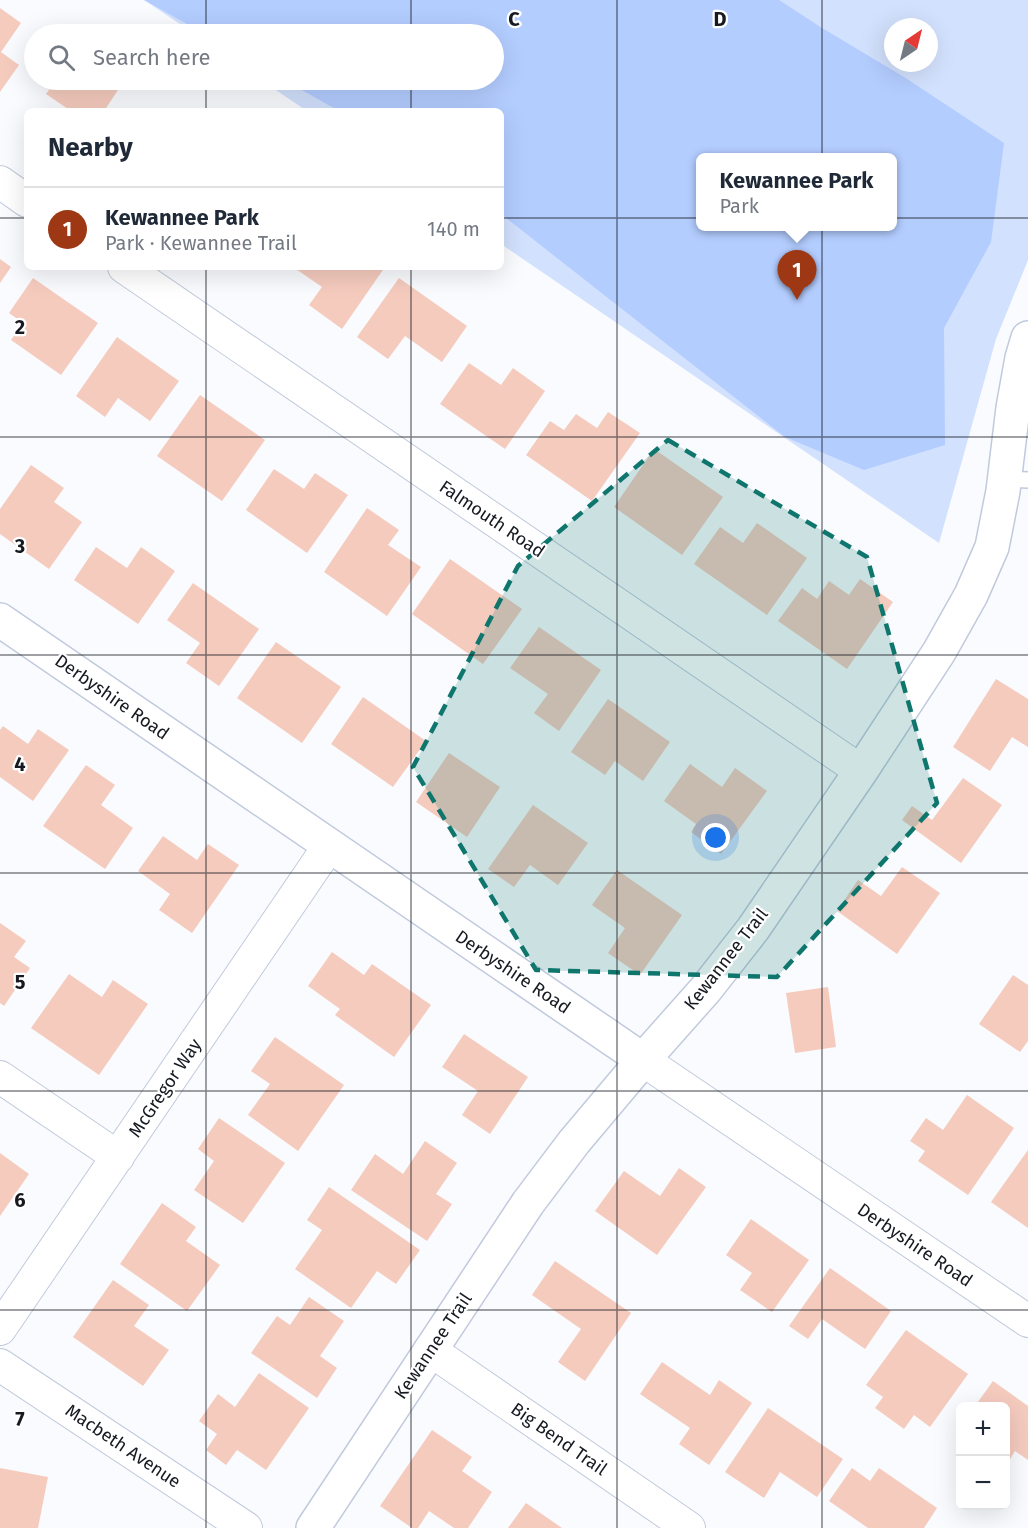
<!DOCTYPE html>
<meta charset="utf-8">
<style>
:root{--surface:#fff;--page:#f2f2f3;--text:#1f2937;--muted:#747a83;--line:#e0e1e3;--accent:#9e3713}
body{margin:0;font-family:"Fira Sans",sans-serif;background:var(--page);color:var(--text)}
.controls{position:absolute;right:18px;bottom:18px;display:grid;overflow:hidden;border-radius:9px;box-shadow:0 6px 24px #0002}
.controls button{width:54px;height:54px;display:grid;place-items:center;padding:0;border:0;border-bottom:2px solid var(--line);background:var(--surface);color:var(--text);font:30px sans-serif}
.compass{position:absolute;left:884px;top:18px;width:54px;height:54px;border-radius:50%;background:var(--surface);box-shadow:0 6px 24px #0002;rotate:35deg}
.you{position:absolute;left:716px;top:838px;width:21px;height:21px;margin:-15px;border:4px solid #fff;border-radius:50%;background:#1a73e8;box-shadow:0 0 0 9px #1a73e833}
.badge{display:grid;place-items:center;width:39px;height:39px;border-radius:50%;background:var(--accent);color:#fff;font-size:20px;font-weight:700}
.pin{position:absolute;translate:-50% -50px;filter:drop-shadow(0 2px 3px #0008)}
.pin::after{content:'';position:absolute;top:32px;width:21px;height:18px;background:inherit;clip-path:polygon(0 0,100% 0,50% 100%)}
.popup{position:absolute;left:696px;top:153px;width:201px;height:78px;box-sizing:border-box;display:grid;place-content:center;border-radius:9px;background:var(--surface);filter:drop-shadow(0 2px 4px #0005);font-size:20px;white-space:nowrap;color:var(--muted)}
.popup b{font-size:22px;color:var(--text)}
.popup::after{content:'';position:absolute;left:50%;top:100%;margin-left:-12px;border:12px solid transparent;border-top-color:var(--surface)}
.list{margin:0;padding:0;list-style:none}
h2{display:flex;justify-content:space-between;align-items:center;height:78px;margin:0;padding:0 24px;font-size:26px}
h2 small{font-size:20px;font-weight:400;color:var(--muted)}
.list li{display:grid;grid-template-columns:39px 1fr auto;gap:18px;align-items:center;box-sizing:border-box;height:84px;padding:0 24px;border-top:2px solid var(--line)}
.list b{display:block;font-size:22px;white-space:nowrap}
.list p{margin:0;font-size:20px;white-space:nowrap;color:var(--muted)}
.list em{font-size:20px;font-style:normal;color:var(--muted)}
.icon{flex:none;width:33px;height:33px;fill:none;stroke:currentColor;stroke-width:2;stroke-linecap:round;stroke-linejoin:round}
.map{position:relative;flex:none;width:1028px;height:1528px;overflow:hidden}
.search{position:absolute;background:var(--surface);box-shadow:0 6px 24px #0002;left:24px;top:24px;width:480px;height:66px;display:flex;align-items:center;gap:15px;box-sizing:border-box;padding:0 21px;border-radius:33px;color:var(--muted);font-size:22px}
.panel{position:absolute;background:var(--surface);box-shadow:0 6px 24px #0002;left:24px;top:108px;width:480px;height:162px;border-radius:9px}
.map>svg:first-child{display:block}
</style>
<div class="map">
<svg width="1028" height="1528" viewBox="0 0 1028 1528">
<rect width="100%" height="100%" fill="#f9fbfe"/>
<path fill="#d2e1fd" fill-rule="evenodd" d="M144,0H1028V260L996,339L939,543L501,244V111H307L261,80H494V34H195ZM893,27H929V63H893ZM701,158H893V226H701Z"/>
<path fill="#b3cdff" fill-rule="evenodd" d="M144,0H779L822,28L904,77L1004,143L991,242L944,328L945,445L864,470L785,437L501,214V111H339L284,80H494V34H205ZM701,158H893V226H701Z"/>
<path fill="#f5cbbe" d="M0,8L21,23L1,52L19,65L0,92Z
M56,80H109L120,87L104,111H71L46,94Z
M0,259L11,267L0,283Z
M293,267H385L342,329L309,305L322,287Z
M33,278L98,323L61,375L11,340L23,323L9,313Z
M399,278L467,326L442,362L405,336L388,359L357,337Z
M117,337L179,381L150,421L118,398L105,417L76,396Z
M469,363L501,385L513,368L545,391L505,449L440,404Z
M200,395L265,440L222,501L157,456Z
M608,412L640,433L592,501L526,455L550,421L564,430L576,414L597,428Z
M654,449L723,497L682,555L614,507Z
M31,465L64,488L54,502L82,522L49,569L0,534V509Z
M274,469L304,489L315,473L348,495L307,553L246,510Z
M367,508L399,530L388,545L421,567L387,616L324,572Z
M757,523L807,558L767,615L694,564L720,527L743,543Z
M96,547L127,568L141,547L175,571L138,624L74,580Z
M450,559L522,609L483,664L412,614Z
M860,579L893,602L847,669L778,621L802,588L817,599L829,581L849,595Z
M193,583L259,629L219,686L186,663L200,643L167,620Z
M539,627L601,670L559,731L534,713L548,694L510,668Z
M276,642L341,687L302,743L237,698Z
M996,679L1028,699V747L1012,737L990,771L953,747Z
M363,697L426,741L393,787L331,744Z
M608,699L670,742L643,781L615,761L605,775L571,752Z
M3,726L28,744L38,729L69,750L33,801L0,777V730Z
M449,753L500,787L467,837L416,802Z
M690,764L722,787L735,768L767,791L721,854L691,832L696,824L664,801Z
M86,765L115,785L101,805L133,828L105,869L43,826Z
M963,778L1002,805L961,863L902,820L912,806L932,820Z
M533,805L588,843L558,885L530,865L514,887L488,869Z
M163,836L197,860L208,844L239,865L192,933L159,910L170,894L138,871Z
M902,867L940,893L897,954L837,911L858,880L881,896Z
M617,870L682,915L640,975L608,953L625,928L592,905Z
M0,923L26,941L14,957L30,968L4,1006L0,1003Z
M332,952L364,975L372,964L431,1005L394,1057L335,1015L340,1009L308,986Z
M69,974L102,997L113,980L148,1004L99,1075L31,1028Z
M1013,975L1028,985V1041L1020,1052L979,1024Z
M828,987L836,1047L795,1053L786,993Z
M464,1034L528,1077L490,1134L462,1115L478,1091L442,1067Z
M275,1037L344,1085L298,1151L248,1115L270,1084L251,1071Z
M967,1095L1014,1128L968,1195L918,1161L925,1151L910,1141L926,1118L943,1130Z
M219,1118L285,1163L243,1223L194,1190L214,1161L198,1149Z
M425,1141L457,1163L436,1194L452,1204L427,1241L351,1190L375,1154L403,1174Z
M1028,1150V1228L991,1202Z
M0,1153L29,1174L0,1216Z
M679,1168L706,1187L657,1255L595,1211L624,1171L660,1196Z
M329,1187L420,1250L396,1284L377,1271L351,1308L295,1269L322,1230L307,1220Z
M162,1203L196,1227L186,1241L220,1265L187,1311L120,1264Z
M751,1219L809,1260L772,1312L740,1290L752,1273L726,1255Z
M555,1261L631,1313L585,1381L558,1362L581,1329L532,1295Z
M830,1268L891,1311L865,1349L822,1319L808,1339L789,1326Z
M113,1280L149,1305L134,1326L169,1350L143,1386L73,1337Z
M309,1297L344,1321L320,1356L337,1368L317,1398L251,1353L277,1316L290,1325Z
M906,1330L968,1374L930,1427L914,1415L904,1429L875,1408L883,1397L866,1385Z
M662,1362L710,1395L719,1380L752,1403L709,1465L679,1444L690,1428L640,1394Z
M259,1373L309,1408L266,1470L237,1450L226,1465L206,1450L217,1434L199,1421L218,1394L235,1407Z
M993,1381L1028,1406V1460L1015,1451L1006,1466V1406H975Z
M768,1408L843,1459L817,1497L780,1472L764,1498L725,1472Z
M432,1430L472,1457L462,1471L492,1492L468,1528H454L429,1511L418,1528H412L380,1506Z
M0,1468L48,1477L38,1528H0Z
M852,1468L870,1481L879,1468L937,1508L924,1528H868L829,1501Z
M526,1503L562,1528H508Z"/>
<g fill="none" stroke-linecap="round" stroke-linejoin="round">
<defs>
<path id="service" d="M1004,479L1028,480"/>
<path id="minor" d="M0,182L27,201
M124,267L861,771
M643,1060L1028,1321
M0,1077L118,1157
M0,1329L329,846
M430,1350L689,1528
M0,1365L246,1528"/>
<path id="tertiary" d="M0,620L643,1060
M313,1528L528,1203L574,1142L643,1060L706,989L753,929L861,771L939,652L971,595L992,547L1003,491L1013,408L1022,358L1028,338"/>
</defs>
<use href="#service" stroke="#c1cadd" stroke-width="18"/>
<use href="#minor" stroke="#c1cadd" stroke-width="34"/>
<use href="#tertiary" stroke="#c1cadd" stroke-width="36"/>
<use href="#service" stroke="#fff" stroke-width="15"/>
<use href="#minor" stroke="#fff" stroke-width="32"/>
<use href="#tertiary" stroke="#fff" stroke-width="33"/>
</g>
<path fill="#0f766e" fill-opacity="0.2" stroke="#0f766e" stroke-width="4.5" stroke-dasharray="12 8" stroke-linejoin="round" d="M668,440L867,557L937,803L777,977L536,970L413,767L518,566Z"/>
<path fill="none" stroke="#161a20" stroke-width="1.5" stroke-opacity="0.55" d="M206,0V34M411,0V34M617,0V1528M822,0V1528M206,80V111M411,80V111M0,218H27M501,218H1028M206,267V1528M411,267V1528M0,437H1028M0,655H1028M0,873H1028M0,1091H1028M0,1310H1028"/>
<g text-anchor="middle" stroke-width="4.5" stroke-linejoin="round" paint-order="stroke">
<g font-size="18" fill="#161a20" stroke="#fff">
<text transform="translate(492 519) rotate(34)" y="6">Falmouth Road</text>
<text transform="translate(112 697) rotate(35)" y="6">Derbyshire Road</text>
<text transform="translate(726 959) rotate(-52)" y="6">Kewannee Trail</text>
<text transform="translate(513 972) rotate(34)" y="6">Derbyshire Road</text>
<text transform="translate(165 1088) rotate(-56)" y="6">McGregor Way</text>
<text transform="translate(915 1245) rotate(34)" y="6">Derbyshire Road</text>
<text transform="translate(433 1346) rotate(-56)" y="6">Kewannee Trail</text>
<text transform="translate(559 1439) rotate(35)" y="6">Big Bend Trail</text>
<text transform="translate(123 1446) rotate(34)" y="6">Macbeth Avenue</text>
</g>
</g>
<g font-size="20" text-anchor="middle" font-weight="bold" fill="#161a20" stroke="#fff" stroke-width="4.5" stroke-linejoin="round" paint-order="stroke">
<text x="514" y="26">C</text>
<text x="720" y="26">D</text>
<text x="20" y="334">2</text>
<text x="20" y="553">3</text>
<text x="20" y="771">4</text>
<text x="20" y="989">5</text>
<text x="20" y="1207">6</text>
<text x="20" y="1426">7</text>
</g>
</svg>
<div class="controls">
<button>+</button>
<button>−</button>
</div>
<svg class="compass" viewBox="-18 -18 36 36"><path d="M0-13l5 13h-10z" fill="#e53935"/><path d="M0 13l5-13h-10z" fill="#747a83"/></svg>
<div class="you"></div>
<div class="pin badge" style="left:797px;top:300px">1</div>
<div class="popup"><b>Kewannee Park</b>Park</div>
<div class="search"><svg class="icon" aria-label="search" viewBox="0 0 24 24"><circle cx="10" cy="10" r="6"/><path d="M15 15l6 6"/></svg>Search here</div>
<section class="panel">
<h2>Nearby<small></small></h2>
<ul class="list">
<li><span class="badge">1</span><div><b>Kewannee Park</b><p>Park · Kewannee Trail</p></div><em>140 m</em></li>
</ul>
</section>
</div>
